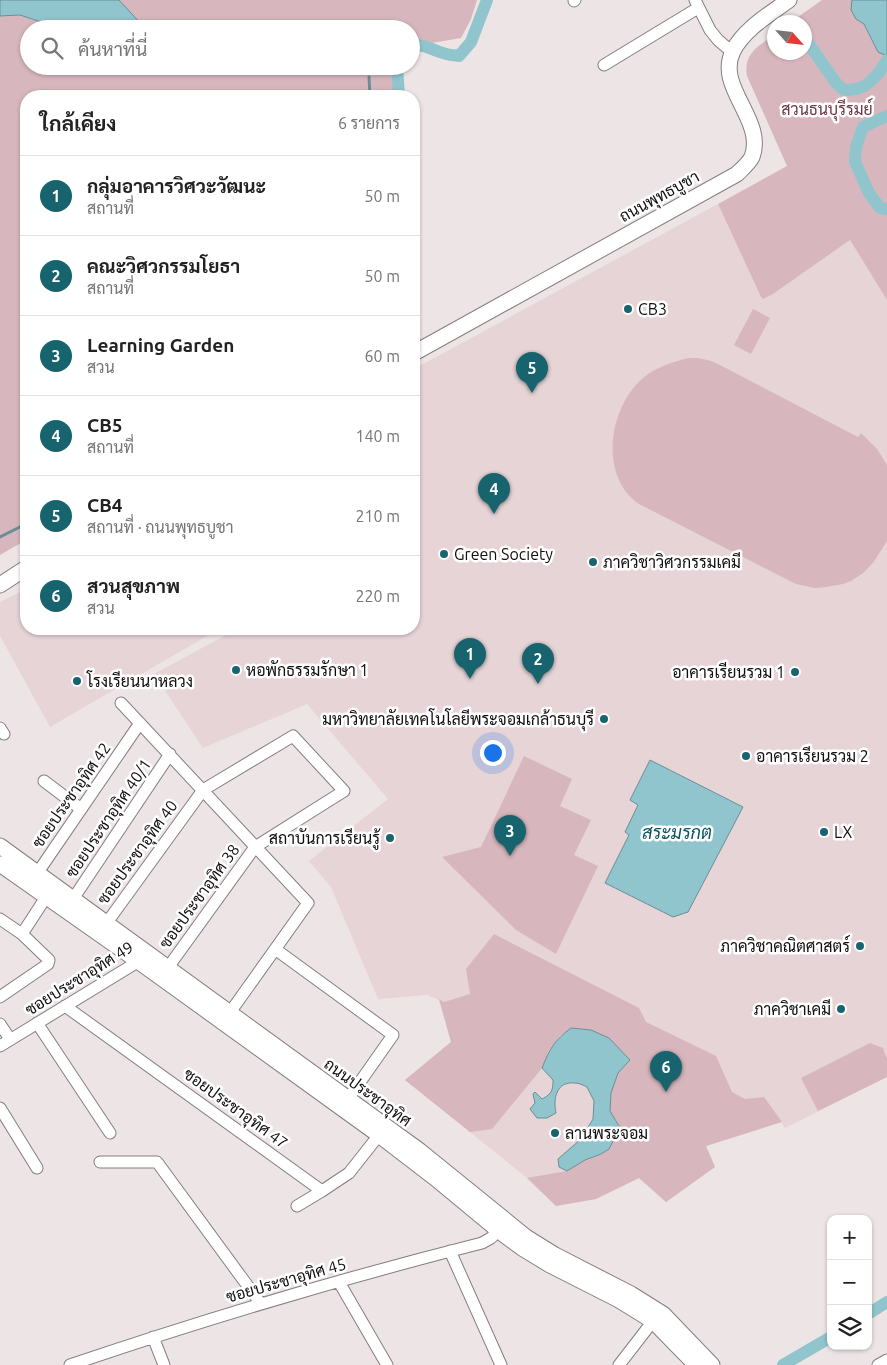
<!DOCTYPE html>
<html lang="th">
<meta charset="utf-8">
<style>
:root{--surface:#fff;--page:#f2f2f2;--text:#222;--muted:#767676;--line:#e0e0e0;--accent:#17646e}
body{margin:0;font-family:Ubuntu,Sarabun,sans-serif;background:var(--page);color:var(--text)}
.controls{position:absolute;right:15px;bottom:15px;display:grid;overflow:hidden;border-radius:10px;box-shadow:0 1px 4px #0004}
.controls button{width:45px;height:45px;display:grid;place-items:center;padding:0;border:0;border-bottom:1px solid var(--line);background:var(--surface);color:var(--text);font:25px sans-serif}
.compass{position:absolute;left:767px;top:15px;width:45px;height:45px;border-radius:50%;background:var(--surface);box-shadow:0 1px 4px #0004;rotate:117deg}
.you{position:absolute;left:492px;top:752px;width:18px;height:18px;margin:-12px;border:4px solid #fff;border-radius:50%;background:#1a73e8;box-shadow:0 0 0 8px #1a73e833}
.badge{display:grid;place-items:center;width:32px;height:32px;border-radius:50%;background:var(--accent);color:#fff;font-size:16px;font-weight:700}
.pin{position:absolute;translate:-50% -41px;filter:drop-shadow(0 1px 2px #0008)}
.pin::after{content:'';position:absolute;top:26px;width:18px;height:15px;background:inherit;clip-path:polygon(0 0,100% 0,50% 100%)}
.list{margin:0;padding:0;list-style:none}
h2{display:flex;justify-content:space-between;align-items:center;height:65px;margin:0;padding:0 20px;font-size:21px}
h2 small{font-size:16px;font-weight:400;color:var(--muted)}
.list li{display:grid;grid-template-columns:32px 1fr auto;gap:15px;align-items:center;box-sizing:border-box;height:80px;padding:0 20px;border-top:1px solid var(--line)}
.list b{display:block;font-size:19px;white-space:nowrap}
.list p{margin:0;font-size:16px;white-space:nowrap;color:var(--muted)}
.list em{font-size:16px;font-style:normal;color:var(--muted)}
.icon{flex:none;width:28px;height:28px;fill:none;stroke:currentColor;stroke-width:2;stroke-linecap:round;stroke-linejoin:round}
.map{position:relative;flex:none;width:887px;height:1365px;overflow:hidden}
.search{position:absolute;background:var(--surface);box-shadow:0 1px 4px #0004;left:20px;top:20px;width:400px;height:55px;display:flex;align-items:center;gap:12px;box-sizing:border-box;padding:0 18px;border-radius:28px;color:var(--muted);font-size:19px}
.panel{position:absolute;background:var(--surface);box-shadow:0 1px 4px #0004;left:20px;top:90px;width:400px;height:545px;border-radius:20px}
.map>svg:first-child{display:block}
</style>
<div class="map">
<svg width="887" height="1365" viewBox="0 0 887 1365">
<rect width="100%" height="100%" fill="#ede4e6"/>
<path fill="#e6d4d7" d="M718,204L761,297L763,299L773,294L850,240L887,300V1077L785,1128L781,1122L706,1146L715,1167L666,1202L639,1178L596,1199L556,1206L527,1178L405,1080L451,1042L439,1000L427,995L378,999L331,887L309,861L388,799L307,704L203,748L154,674L237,629H414V369Z
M26,589V629H219L50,727L0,636V602Z"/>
<path fill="#d7b7bd" d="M0,0H477L471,19L461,38L432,43L411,38V29H29V66H396L397,96H26V540L0,555Z
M822,0H887V300L850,240L773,294L763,299L761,297L718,204L787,166L747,76C743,53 759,46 774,35V52H804V22H791Z
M753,309L770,318L751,354L734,345Z
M689,358C700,358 708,359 718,364L858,437L861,433L877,449L887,465V541L873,563L863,573L851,581L843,584L826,587L815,588L796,584L639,504C598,476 609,407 643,378C656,367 672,362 689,358Z
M524,756L572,779L560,806L591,820L574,855L598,866L556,954L516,930L442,857L481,847Z
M494,934L639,1008L646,1022L716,1056L732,1092L745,1099L764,1097L782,1122L706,1146L715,1167L666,1202L639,1178L596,1199L556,1206L527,1178L567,1171L585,1160L601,1154L619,1125L610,1111L611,1093L618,1073L630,1060L609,1038L572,1028L560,1036L549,1050L542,1068L492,1129L470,1132L405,1080L451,1042L439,999L444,1002L470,994L466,969Z
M870,1043L883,1048L887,1059V1077L818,1111L801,1078Z"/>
<path fill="#91c5ce" stroke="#6b8e95" d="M0,0H119L144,27L143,29H92L71,22L69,29H62L20,15L0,16Z
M852,0H887V56L878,52L864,24L856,19L851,10Z
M650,760L743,807L688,912L673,917L605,883L629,835L625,832L638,805L630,800Z
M571,1028L591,1030L609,1038L630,1060L618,1073L611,1093L610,1111L619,1126V1130L609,1149L601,1154L585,1160L567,1171L559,1167L558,1159L581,1139L593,1119L594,1101L587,1087C583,1085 579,1083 575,1083C556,1081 553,1099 556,1113L547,1118H537L530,1109L535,1103L533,1094L535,1092L542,1099C552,1094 553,1090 553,1080L542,1068C550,1048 554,1041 571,1028Z"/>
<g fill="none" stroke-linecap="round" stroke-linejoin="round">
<path stroke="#6b8e95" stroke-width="3" d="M369,77L370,96
M0,537L26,524"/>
<path stroke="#91c5ce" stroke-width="12" d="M804,37L836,83L844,90C848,90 852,90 856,89C869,87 881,71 887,60
M411,46C423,43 432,50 443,53C448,55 453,55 459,56L471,42L487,0
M397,66L399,96
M887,116L863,127L856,147L855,162L869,193L880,208L887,209
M868,1314L887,1302
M783,1365L831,1337"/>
<defs>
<path id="street" d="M695,0L710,30L718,40L732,52
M574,1L575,0
M604,65L698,8
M121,703L308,903L226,1018
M0,728L4,734
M44,781L81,809
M34,878L140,723
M73,899L170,754
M0,919L22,934L49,960L48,964L0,997
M103,928L203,790L293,736L344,791L255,847L164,973
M22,934L50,891
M275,949L393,1035L348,1099
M65,1006L322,1191L349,1173L379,1135
M37,1023L110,1133
M0,1024L10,1039
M0,1046L144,958
M0,1108L37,1168
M100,1162H157L261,1304
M297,1206L322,1191
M450,1251L501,1365
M339,1282L387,1365
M153,1337L164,1365
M70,1365C206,1319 343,1278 482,1243L491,1238L504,1225
M619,1365L653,1321L660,1316
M878,1365L887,1360"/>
<path id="secondary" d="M414,353L737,174C742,169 749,163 752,157C766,120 715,87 733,51C744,29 770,14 789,0
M0,585L26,568
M0,846L420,1151L526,1237L555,1255L631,1294L663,1314L712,1365
M0,864L138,961L379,1135L435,1178L499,1231L522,1248L550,1265L619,1300L653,1321L696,1365"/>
</defs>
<use href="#street" stroke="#867d7f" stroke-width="13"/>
<use href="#secondary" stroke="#867d7f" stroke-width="17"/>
<use href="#street" stroke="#fff" stroke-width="11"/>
<use href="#secondary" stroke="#fff" stroke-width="15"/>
</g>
<g fill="#17646e" stroke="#fff" stroke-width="2">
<circle cx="628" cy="309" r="5"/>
<circle cx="444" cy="554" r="5"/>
<circle cx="593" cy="562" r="5"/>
<circle cx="236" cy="670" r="5"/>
<circle cx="795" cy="672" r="5"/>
<circle cx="77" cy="681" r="5"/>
<circle cx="604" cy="719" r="5"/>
<circle cx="746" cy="756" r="5"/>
<circle cx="824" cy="832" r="5"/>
<circle cx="390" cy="838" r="5"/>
<circle cx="860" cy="946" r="5"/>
<circle cx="841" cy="1009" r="5"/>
<circle cx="555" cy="1133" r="5"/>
</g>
<g text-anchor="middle" stroke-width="5" stroke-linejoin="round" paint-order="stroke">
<g font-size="16" fill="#703544" stroke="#fff">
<text x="827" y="115">สวนธนบุรีรมย์</text>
</g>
<g font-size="16" fill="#110e0f" stroke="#fff">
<text transform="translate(659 196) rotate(-29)" y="6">ถนนพุทธบูชา</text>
<text transform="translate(71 795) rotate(-55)" y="6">ซอยประชาอุทิศ 42</text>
<text transform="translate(108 818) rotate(-56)" y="6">ซอยประชาอุทิศ 40/1</text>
<text transform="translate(137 852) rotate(-54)" y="6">ซอยประชาอุทิศ 40</text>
<text transform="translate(199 896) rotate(-54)" y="6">ซอยประชาอุทิศ 38</text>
<text transform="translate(79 978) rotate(-32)" y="6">ซอยประชาอุทิศ 49</text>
<text transform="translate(368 1092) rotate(36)" y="6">ถนนประชาอุทิศ</text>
<text transform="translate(236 1108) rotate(36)" y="6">ซอยประชาอุทิศ 47</text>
<text transform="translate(286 1280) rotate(-16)" y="6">ซอยประชาอุทิศ 45</text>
</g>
<g font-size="16" fill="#110e0f" stroke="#fff" text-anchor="start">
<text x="638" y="315">CB3</text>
<text x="454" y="560">Green Society</text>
<text x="603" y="568">ภาควิชาวิศวกรรมเคมี</text>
<text x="246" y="676">หอพักธรรมรักษา 1</text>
<text x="785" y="678" text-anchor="end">อาคารเรียนรวม 1</text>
<text x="87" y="687">โรงเรียนนาหลวง</text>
<text x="594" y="725" text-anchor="end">มหาวิทยาลัยเทคโนโลยีพระจอมเกล้าธนบุรี</text>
<text x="756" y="762">อาคารเรียนรวม 2</text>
<text x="834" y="838">LX</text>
<text x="380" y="844" text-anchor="end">สถาบันการเรียนรู้</text>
<text x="850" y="952" text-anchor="end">ภาควิชาคณิตศาสตร์</text>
<text x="831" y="1015" text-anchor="end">ภาควิชาเคมี</text>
<text x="565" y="1139">ลานพระจอม</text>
</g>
<g font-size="18" font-style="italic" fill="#0b5660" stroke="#fff">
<text x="677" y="839">สระมรกต</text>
</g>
</g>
</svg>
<div class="controls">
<button>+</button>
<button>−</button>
<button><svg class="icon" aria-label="layers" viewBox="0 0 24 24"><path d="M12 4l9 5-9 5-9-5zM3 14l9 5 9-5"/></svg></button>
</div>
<svg class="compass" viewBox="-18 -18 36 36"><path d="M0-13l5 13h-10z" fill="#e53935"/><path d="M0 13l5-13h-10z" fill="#767676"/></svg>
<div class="you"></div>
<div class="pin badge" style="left:470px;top:679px">1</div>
<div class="pin badge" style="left:538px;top:684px">2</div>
<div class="pin badge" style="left:510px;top:856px">3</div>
<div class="pin badge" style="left:494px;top:514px">4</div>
<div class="pin badge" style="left:532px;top:393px">5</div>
<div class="pin badge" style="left:666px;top:1092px">6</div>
<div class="search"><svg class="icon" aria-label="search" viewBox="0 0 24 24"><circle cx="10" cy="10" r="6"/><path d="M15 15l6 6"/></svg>ค้นหาที่นี่</div>
<section class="panel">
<h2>ใกล้เคียง<small>6 รายการ</small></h2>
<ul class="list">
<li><span class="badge">1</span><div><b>กลุ่มอาคารวิศวะวัฒนะ</b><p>สถานที่</p></div><em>50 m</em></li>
<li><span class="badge">2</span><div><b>คณะวิศวกรรมโยธา</b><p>สถานที่</p></div><em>50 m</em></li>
<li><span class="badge">3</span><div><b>Learning Garden</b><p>สวน</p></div><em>60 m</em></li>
<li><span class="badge">4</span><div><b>CB5</b><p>สถานที่</p></div><em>140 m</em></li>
<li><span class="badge">5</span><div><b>CB4</b><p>สถานที่ · ถนนพุทธบูชา</p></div><em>210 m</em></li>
<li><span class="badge">6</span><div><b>สวนสุขภาพ</b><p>สวน</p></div><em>220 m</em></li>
</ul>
</section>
</div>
